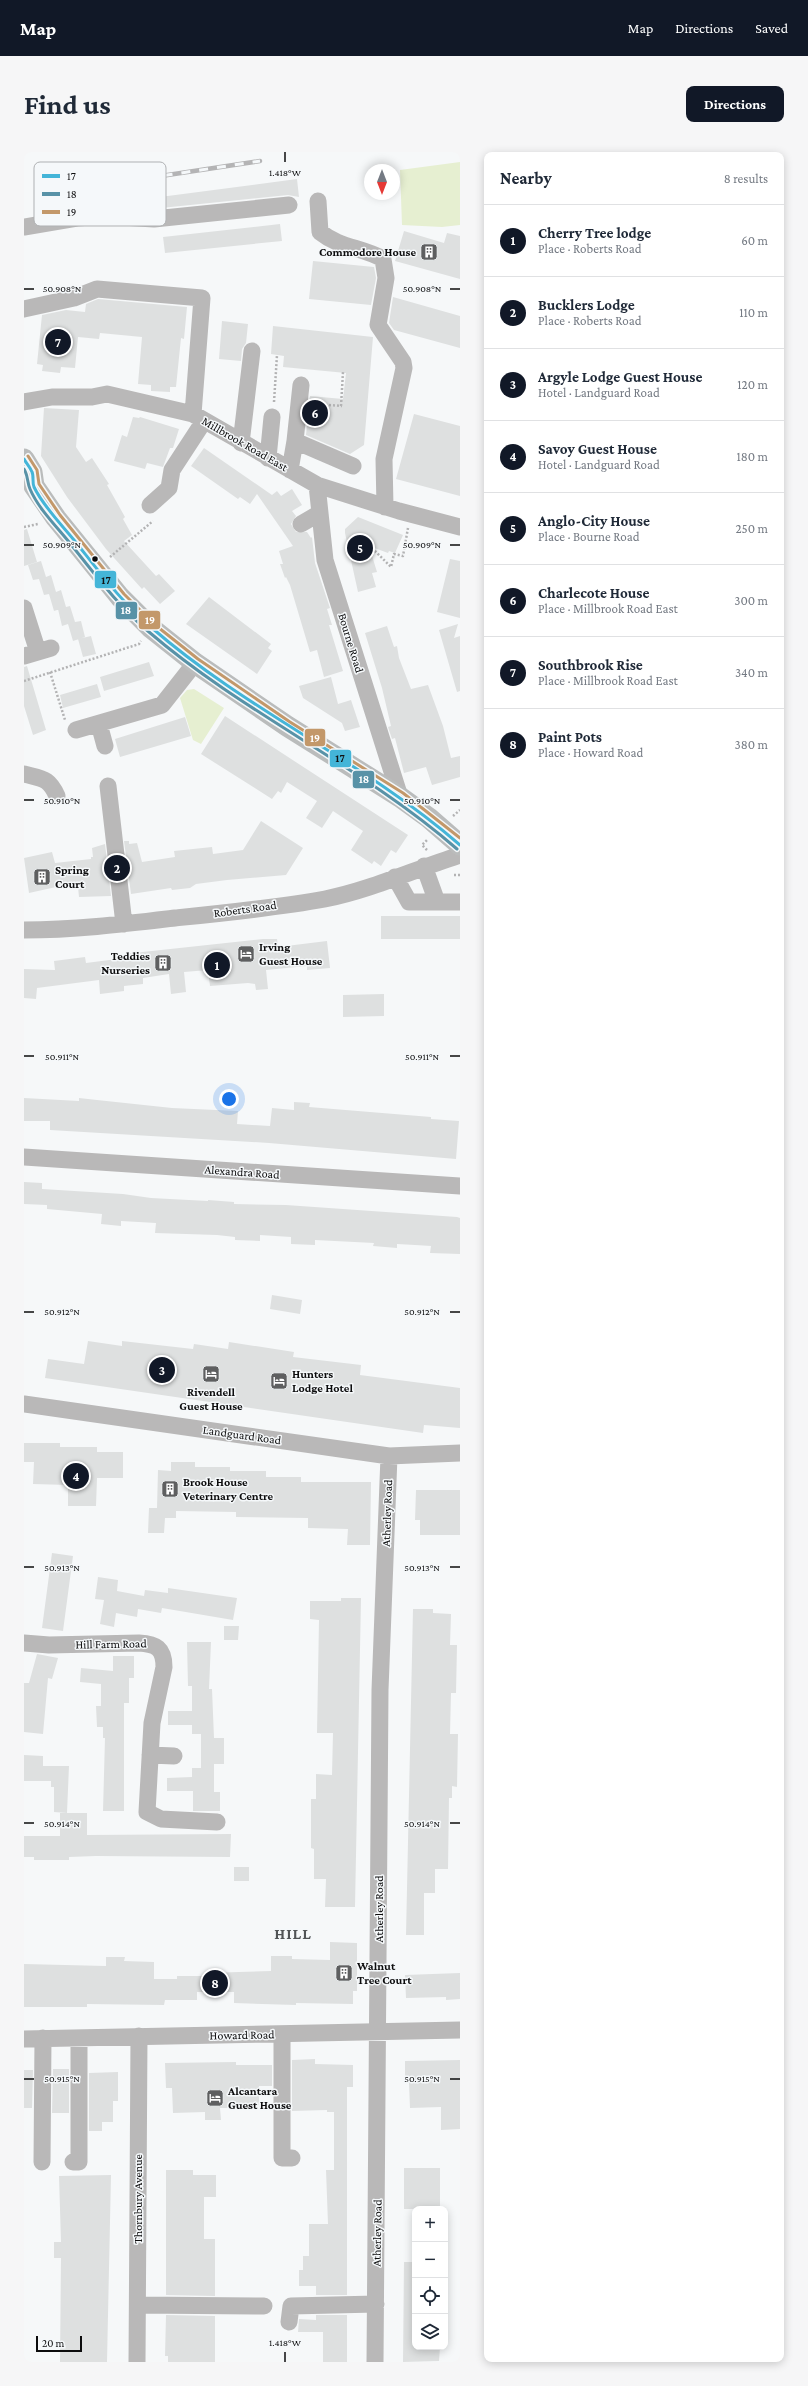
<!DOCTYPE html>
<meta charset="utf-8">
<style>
:root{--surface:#fff;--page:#f6f6f7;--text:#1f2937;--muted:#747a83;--line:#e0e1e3;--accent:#111827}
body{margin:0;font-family:"Crimson Pro",serif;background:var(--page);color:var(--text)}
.controls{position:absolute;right:12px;bottom:12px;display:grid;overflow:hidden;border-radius:8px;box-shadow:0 2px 10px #0003}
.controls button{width:36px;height:36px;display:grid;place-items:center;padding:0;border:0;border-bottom:1px solid var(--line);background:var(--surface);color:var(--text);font:20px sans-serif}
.compass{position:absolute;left:340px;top:12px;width:36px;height:36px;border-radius:50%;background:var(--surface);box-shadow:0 2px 10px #0003;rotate:180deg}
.scale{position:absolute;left:12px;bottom:10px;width:46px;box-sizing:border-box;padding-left:4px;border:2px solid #0c0c0d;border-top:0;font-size:11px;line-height:14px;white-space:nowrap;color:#0c0c0d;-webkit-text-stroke:3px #f5f8fa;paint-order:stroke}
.you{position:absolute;left:205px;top:947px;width:14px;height:14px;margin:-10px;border:3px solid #fff;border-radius:50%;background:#1a73e8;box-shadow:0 0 0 6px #1a73e833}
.badge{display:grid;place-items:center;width:26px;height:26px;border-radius:50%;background:var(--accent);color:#fff;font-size:13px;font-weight:700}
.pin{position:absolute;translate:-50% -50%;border:2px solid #fff;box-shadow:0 1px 4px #0006}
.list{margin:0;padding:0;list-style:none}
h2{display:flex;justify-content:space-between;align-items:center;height:52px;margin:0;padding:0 16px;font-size:17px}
h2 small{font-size:13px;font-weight:400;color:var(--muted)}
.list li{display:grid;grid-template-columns:26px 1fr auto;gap:12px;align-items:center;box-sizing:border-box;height:72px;padding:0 16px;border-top:1px solid var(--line)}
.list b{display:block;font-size:15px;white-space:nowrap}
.list p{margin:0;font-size:13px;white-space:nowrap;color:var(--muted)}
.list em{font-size:13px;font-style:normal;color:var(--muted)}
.icon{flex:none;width:22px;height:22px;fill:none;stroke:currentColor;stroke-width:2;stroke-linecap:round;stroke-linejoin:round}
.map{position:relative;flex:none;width:436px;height:2210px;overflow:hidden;border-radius:8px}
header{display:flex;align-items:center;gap:24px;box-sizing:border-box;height:56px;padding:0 20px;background:var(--accent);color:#fff}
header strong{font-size:19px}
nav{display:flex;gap:22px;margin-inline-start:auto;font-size:14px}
.intro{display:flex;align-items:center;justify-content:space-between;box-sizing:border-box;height:96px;padding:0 24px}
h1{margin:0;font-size:28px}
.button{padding:10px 18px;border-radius:8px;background:var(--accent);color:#fff;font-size:14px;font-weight:700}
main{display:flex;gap:24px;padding:0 24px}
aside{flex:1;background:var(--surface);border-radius:8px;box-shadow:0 2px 10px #0003}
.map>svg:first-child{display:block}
</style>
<header>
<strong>Map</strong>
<nav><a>Map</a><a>Directions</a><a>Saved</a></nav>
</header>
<div class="intro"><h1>Find us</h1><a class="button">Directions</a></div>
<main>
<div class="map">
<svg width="436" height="2210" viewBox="0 0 436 2210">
<rect width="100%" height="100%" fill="#f6f8f9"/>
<path fill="#e6efd1" d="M436,10V73L418,75L378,73L376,18Z
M170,537L200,556L177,592L169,588L156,546L163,538Z"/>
<path fill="#dee0e0" d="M273,27L275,45L264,43L137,56L136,45Z
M256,72L258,89L141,101L139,85Z
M380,79L420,91L423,81L436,84V127L371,109Z
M289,109L350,115L352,126L347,153L285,147Z
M369,145L436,164V196L370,178L365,171Z
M74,147L163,155L160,187L157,186L152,235H146V240L127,239V233L114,232L118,185L76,181L75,187L54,185L51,216L37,215L36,221L18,219L19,213L13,212L18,163L42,158L61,160L62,152Z
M198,169L224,172L222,191L218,197L217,209L195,207Z
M249,174L349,185L340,293L326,302L282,283L286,244L319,247L322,221L259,215L260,204L247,202Z
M20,256L55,258L52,295L62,310L68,306L85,332L83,333L101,365L99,367L108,383L100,389L132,424L135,422L151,439L136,452L120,435L118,437L82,397L43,345L17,304Z
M390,262L436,274V344L372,327Z
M109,265L115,266L116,265L155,277L149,296H146L139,315L123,311L121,317L90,309L98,283L103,285Z
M180,296L248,343L253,339L257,344L268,337L278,353L268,359L272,364L267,372L272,380H283L287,386L288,385L291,411L306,456L303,457L308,473H305L319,519L300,525L293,498L286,500L266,433L262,425L261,426L256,412H259L255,399L269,394L233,342L226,352L216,345L214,347L167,314Z
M334,365L379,383L371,401L365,399L364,401L345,394L353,420L348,421L352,435L334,440L321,381V377Z
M3,377L13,410L0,414V378Z
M426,407L436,409V466L413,460Z
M17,409L22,425L27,423L32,440L37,438L42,455L30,459L25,442L20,443L15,427L9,428L4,413Z
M185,445L247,492L244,496L248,499L233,522L162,472Z
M46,454L51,470L57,469L61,485L49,489L44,472L38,474L34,457Z
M434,472L430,486L436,484V539L433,540L415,478Z
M363,474L370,495L373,494L375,506L387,537L404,533L419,574L427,606L436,604V625L408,633L402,615L380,621L371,586L368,587L364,575L367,574L358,536L341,481Z
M67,484L72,502L59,505L54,487Z
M125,510L130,524L80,539L76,525Z
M3,514L22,578L9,583L0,554V515Z
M307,525L314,552L327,548L336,575L321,579L318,571L279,546L275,534Z
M73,532L77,545L39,556L36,543Z
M201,564L384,683L372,701L367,698L357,714L350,709L348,712L327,698L339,679L309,659L298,676L282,666L293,649L263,630L257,641L254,639L248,647L177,602Z
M161,565L167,584L96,605L91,587Z
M237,669L279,696L262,723L203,728L172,732L166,736L148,738L147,736L107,742L100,689H105V692L113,691L118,710L151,705L150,699L188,695L189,702L219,698Z
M81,692L87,744L55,745L54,735H50V731L5,741L0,706L28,700L31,711L67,707V705H69L68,696Z
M357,764H436V787H357Z
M239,787H253L254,795L303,789L306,816L283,818V814L242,818L244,837L232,838L231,832L224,831L186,834L184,818L160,820L162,840L147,842L145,822L119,826V832L100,834V839L76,842L75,828L13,836L12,847L0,846V817L31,818L30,809L61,805L62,811L101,806L100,802Z
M360,842V864L319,865V843Z
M0,946L55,949V946L73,948L148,956L214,959L213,972L246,974L248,956L270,958V950L286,951L285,955L407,965V967L435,969L432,1007L245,991L26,978V969H0Z
M0,1030L18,1031V1037L99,1042L127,1046L184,1049V1048L210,1050V1052L262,1053L433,1065L436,1066V1102L406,1101L407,1094L391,1093L373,1092V1096L349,1094L350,1091L291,1088V1093L267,1092V1085L236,1083V1089L211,1088V1085L193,1083L131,1081L132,1071L97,1069V1074L77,1072L78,1062L23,1057V1053L0,1052Z
M248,1143L278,1148L276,1162L246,1157Z
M64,1189L98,1194V1189L169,1197L170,1192L204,1197L205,1190L270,1200L269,1205L337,1213L336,1223L436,1236V1276L400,1273L399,1281L21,1226L24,1207L60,1212Z
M0,1291H36V1295H73V1300H99V1326H73L72,1354H44V1333L9,1332L10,1310H0Z
M147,1310H171V1315H206V1319H242V1325H277V1330H347L346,1393H323L324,1377L284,1376V1366L212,1365V1360L152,1359V1366H141L140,1381H124L125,1356H133L134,1318L147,1319Z
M392,1338H436V1383H396V1368H391Z
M28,1401L49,1404L39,1479L18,1476Z
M74,1425L94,1428L93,1439L120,1444L121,1438L144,1441V1436L213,1446L209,1468L138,1456L137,1461L114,1457L113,1465L92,1461L90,1475L76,1472L80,1448L71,1447Z
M317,1446H337L331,1755H301L302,1727H290V1697L287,1696V1647H292V1622L308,1623L309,1581H293L295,1468L286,1467V1449H317Z
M389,1457H409V1461L427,1462L426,1493H433L432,1541H427L426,1582H434L433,1635L428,1634V1646H425L424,1717H411V1741H400V1783H382Z
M200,1474H215L214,1488H200Z
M163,1490H187L185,1537H188L190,1586H200V1612H190V1640H196V1659H169V1639H143V1626L168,1625V1616H177V1582H168V1573H144V1559H168V1534H164Z
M13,1502L34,1506L28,1527L24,1526L19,1582L0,1580V1531H5Z
M89,1504H110V1526H105V1551H100V1659H79L81,1586H79V1575H73L72,1554H77V1532L56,1530L57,1516L89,1519Z
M0,1603L19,1604V1614H45L43,1661L30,1660V1635H27V1629H0Z
M36,1661H63V1683L207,1682L206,1705L72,1704L45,1705V1708H10V1705H0V1684H36Z
M210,1715H225V1729H210Z
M306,1790L333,1791V1839H329V1852L272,1851V1853L210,1851V1840H173V1848H141L140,1853L63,1852V1855H0V1812L82,1814V1805H101L100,1809L130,1810V1827H153V1824H181V1821L247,1819V1804H268V1807L306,1808Z
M436,1821V1847L422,1848V1845L382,1846L381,1823Z
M291,1907V1912L329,1913V1935H323V2143H292V2134H275V2118H279V2104H285V2072H304L302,2018H310V1960H303V1958L268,1959V1908Z
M436,1908V1977L417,1978V1955L386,1956L385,1931H381V1909Z
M212,1910V1913H248V1934H235V1953H207V1956H196L197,1968H181V1960L149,1961L148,1936H142L141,1911Z
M29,1917H45V1961H28Z
M0,1918H9L8,1956H0Z
M94,1920V1949H89V1970H78V1979H65V1921Z
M380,2016H416V2057H380Z
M142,2018H169V2023H192V2045H180V2087H191V2144L142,2143Z
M87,2023L83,2210H36L37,2106H30V2090H37L35,2024Z
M380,2110H391V2195H416L415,2209L379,2210Z
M142,2163L191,2164V2210H144V2204H141Z
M292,2163H323V2210H299V2180H274L275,2167L292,2168Z"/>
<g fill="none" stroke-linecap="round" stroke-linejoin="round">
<path stroke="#b3b3b4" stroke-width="2.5" stroke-dasharray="2 2" stroke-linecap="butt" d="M250,250L253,203
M305,253L318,254
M317,254L319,220
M0,375L14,372
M348,396L367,415L370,402L379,404L384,376
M86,405L129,369
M26,520L41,568
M0,529L115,492L117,489
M429,664L436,658
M403,698L398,693L403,688
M430,723H436"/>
<path stroke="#b9b8b8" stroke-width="17" d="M294,49L296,80C316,96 337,95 359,107L362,126L354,173L379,210L380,216L360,307L361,355
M0,75L53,66L82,64L130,67L265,53
M0,157L50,146L73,137L178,146L169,262
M0,250L28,245H68L83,242L169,262L293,333L375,359L436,375
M271,289L277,233
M217,291L228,199
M244,306L248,265
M266,318L271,289L329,314
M293,333L301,408L376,645
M126,353L145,336L148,318L180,269
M277,372L296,361
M0,456L14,500
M0,504L27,496
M75,572L81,594
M52,578L138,553L171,511
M0,622C19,627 25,626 33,644
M84,634L100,772
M400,714L413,750
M371,725L385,750H436
M0,778C51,778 100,772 151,766C201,761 252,756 301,747C347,738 391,717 436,703
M0,1005L436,1034
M0,1252L365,1304L436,1301
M0,1491L25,1493L115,1491C132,1492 140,1496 140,1515L128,1571L123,1660L137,1667L193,1670
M126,1603L150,1604
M258,1882V2006H268
M0,1887L436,1878
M18,2010L19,1886
M49,2010H55V1886
M114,2153L240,2154
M265,2170L267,2154L352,2152
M113,2210L115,1884
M351,2210L356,1538L365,1304"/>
<path stroke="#babcbc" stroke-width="21" d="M0,307L8,320L10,334L32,366L96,445L127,476L171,511L263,574L376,645L405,666L436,693"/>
<defs>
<path id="rail" d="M104,29L236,9"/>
</defs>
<use href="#rail" stroke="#b4b4b5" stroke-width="4.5"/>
<use href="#rail" stroke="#f5f8fa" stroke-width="3" stroke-dasharray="9" stroke-linecap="butt"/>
<defs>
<path id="bus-1" d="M0,307C2,311 6,315 8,320C10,324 8,330 10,335C19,354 37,372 50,388C74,418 98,451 128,476C223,559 341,610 436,693"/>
<path id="bus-2" d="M0,317C4,323 3,330 6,337C14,356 32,374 45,390C70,421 94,454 125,480C220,562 338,614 433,697"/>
<path id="bus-3" d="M4,304L13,318L15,332L36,363L100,442L130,472L174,507L266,570L379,641L436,686"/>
</defs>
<use href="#bus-1" stroke="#f5f8fa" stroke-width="6"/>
<use href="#bus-2" stroke="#f5f8fa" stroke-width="6"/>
<use href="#bus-3" stroke="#f5f8fa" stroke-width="6"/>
<use href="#bus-1" stroke="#44b5d8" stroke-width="3"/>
<use href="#bus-2" stroke="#5892a7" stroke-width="3"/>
<use href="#bus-3" stroke="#c3986a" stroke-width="3"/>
</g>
<path fill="none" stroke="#0c0c0d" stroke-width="1.5" d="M261,0V10M0,137H10M426,137H436M0,393H10M426,393H436M0,648H10M426,648H436M0,904H10M426,904H436M0,1160H10M426,1160H436M0,1415H10M426,1415H436M0,1671H10M426,1671H436M0,1927H10M426,1927H436M261,2200V2210"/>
<defs>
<symbol id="building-square" viewBox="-11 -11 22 22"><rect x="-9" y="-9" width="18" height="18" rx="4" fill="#5e5f60" stroke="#f5f8fa"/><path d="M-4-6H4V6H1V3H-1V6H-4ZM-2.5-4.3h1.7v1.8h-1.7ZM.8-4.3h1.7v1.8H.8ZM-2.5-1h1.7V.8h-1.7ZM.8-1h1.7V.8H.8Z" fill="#fff"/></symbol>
<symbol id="hotel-square" viewBox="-11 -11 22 22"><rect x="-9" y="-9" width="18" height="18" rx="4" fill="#5e5f60" stroke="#f5f8fa"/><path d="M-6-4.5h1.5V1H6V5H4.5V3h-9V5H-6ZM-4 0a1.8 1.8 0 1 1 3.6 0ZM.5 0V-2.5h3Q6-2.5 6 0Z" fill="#fff"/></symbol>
</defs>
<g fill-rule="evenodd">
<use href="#building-square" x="395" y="90" width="20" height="20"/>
<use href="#building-square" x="8" y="715" width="20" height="20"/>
<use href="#hotel-square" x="212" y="792" width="20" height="20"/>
<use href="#building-square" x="129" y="801" width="20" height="20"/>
<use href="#hotel-square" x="177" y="1212" width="20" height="20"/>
<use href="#hotel-square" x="245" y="1219" width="20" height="20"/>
<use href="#building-square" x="136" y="1327" width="20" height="20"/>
<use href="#building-square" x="310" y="1811" width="20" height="20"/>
<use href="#hotel-square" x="181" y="1936" width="20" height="20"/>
</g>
<circle fill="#0c0c0d" stroke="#f5f8fa" stroke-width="1.5" cx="71" cy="407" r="3.5"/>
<g text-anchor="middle" stroke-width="3" stroke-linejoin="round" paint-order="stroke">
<g font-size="12" font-weight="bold" fill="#0c0c0d" stroke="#f5f8fa" text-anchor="start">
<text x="392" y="104" text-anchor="end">Commodore House</text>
<text x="31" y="722">Spring<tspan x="31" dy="14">Court</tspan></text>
<text x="235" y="799">Irving<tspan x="235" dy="14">Guest House</tspan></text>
<text x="126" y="808" text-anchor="end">Teddies<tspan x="126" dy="14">Nurseries</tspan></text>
<text x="268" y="1226">Hunters<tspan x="268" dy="14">Lodge Hotel</tspan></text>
<text x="187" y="1244" text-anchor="middle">Rivendell<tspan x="187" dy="14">Guest House</tspan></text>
<text x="159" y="1334">Brook House<tspan x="159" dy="14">Veterinary Centre</tspan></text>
<text x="333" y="1818">Walnut<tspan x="333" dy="14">Tree Court</tspan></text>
<text x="204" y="1943">Alcantara<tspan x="204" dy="14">Guest House</tspan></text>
</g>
<g font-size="12" fill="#0c0c0d" stroke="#f5f8fa">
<text transform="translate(221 292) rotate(30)" y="4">Millbrook Road East</text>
<text transform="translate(327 491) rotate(73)" y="4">Bourne Road</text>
<text transform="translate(221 757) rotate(-8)" y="4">Roberts Road</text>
<text transform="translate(218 1020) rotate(4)" y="4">Alexandra Road</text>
<text transform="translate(218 1283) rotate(8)" y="4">Landguard Road</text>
<text transform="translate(363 1361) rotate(-88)" y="4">Atherley Road</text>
<text transform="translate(87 1492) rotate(-1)" y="4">Hill Farm Road</text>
<text transform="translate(355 1757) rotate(-90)" y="4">Atherley Road</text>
<text transform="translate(218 1883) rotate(-1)" y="4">Howard Road</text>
<text transform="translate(114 2047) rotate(-90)" y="4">Thornbury Avenue</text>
<text transform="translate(353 2081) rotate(-89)" y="4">Atherley Road</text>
</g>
<g font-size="16" font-weight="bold" letter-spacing="1" fill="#515456" stroke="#f5f8fa">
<text x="269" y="1787">HILL</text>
</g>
</g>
<rect x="10" y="10" width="132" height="64" rx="6" fill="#f5f8fa" stroke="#afb1b3" stroke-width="1"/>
<rect x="18" y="22" width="18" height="4" fill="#44b5d8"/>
<rect x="18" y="40" width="18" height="4" fill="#5892a7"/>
<rect x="18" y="58" width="18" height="4" fill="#c3986a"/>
<g font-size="11" fill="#0c0c0d">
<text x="43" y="28">17</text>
<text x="43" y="46">18</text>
<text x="43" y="64">19</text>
</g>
<g font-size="10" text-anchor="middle" fill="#0c0c0d" stroke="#f5f8fa" stroke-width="3" stroke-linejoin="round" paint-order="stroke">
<text x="261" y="24">1.418°W</text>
<text x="398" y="140">50.908°N</text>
<text x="38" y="140">50.908°N</text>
<text x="38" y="396">50.909°N</text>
<text x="398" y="396">50.909°N</text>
<text x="38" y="652">50.910°N</text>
<text x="398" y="652">50.910°N</text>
<text x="398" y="908">50.911°N</text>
<text x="38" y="908">50.911°N</text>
<text x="38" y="1163">50.912°N</text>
<text x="398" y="1163">50.912°N</text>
<text x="398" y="1419">50.913°N</text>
<text x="38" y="1419">50.913°N</text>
<text x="38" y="1675">50.914°N</text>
<text x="398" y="1675">50.914°N</text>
<text x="38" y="1930">50.915°N</text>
<text x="398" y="1930">50.915°N</text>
<text x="261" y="2194">1.418°W</text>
</g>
<g stroke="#f5f8fa" stroke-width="1.5">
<rect x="70" y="418" width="23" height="19" rx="4" fill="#44b5d8"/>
<rect x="91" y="449" width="23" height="19" rx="4" fill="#5892a7"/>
<rect x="114" y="458" width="23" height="20" rx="4" fill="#c3986a"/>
<rect x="280" y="576" width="22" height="19" rx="4" fill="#c3986a"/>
<rect x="305" y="597" width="23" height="19" rx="4" fill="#44b5d8"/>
<rect x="328" y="618" width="23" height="19" rx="4" fill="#5892a7"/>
</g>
<g font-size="11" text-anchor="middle" font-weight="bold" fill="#fff">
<text x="102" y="462">18</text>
<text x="126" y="472">19</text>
<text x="291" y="590">19</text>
<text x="340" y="631">18</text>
</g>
<g font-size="11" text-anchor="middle" font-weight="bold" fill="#111">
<text x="82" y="432">17</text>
<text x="316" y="610">17</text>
</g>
</svg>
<div class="controls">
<button>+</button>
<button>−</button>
<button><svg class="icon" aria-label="locate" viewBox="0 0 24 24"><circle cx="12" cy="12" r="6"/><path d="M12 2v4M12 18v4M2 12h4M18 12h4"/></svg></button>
<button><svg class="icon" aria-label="layers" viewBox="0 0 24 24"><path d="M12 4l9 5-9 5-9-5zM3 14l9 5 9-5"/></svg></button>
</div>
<svg class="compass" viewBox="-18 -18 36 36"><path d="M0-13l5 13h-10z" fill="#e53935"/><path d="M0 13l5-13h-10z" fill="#747a83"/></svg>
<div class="scale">20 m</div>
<div class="you"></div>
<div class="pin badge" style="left:193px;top:813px">1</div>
<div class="pin badge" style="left:93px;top:716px">2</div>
<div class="pin badge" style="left:138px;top:1218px">3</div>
<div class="pin badge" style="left:52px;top:1324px">4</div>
<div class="pin badge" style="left:336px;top:396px">5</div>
<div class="pin badge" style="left:291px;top:261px">6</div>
<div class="pin badge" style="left:34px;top:190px">7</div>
<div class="pin badge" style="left:191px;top:1831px">8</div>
</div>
<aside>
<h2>Nearby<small>8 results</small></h2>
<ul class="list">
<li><span class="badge">1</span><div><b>Cherry Tree lodge</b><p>Place · Roberts Road</p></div><em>60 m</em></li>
<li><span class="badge">2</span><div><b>Bucklers Lodge</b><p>Place · Roberts Road</p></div><em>110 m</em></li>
<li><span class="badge">3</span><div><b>Argyle Lodge Guest House</b><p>Hotel · Landguard Road</p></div><em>120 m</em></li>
<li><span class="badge">4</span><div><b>Savoy Guest House</b><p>Hotel · Landguard Road</p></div><em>180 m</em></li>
<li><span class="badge">5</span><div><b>Anglo-City House</b><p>Place · Bourne Road</p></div><em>250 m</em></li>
<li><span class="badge">6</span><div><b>Charlecote House</b><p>Place · Millbrook Road East</p></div><em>300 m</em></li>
<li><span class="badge">7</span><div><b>Southbrook Rise</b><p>Place · Millbrook Road East</p></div><em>340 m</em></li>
<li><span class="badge">8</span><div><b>Paint Pots</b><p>Place · Howard Road</p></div><em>380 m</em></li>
</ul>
</aside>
</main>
